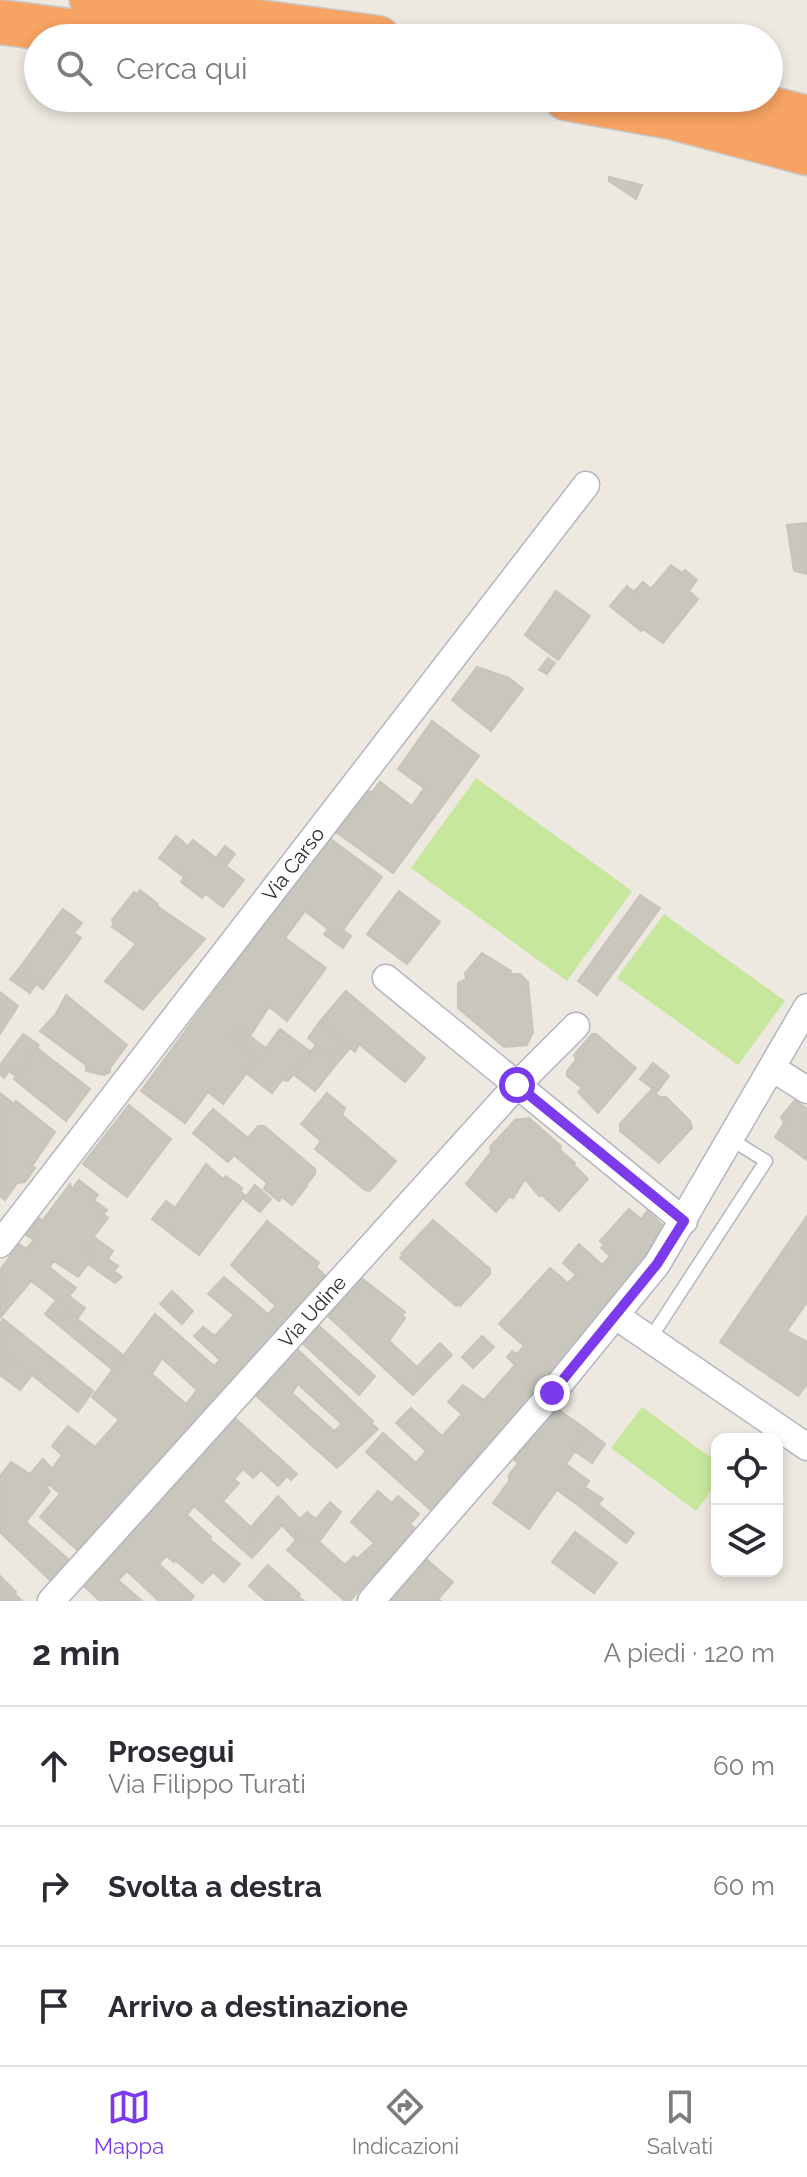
<!DOCTYPE html>
<html lang="it">
<meta charset="utf-8">
<style>
:root{--surface:#fff;--page:#f7f7f7;--text:#2b2b33;--muted:#7c7c81;--line:#e1e1e2;--accent:#7c3aed}
body{margin:0;font-family:Raleway,sans-serif;background:var(--page);color:var(--text)}
.controls{position:absolute;right:24px;bottom:24px;display:grid;overflow:hidden;border-radius:16px;box-shadow:0 4px 12px #0003}
.controls button{width:72px;height:72px;display:grid;place-items:center;padding:0;border:0;border-bottom:2px solid var(--line);background:var(--surface);color:var(--text);font:40px sans-serif}
.stop{position:absolute;width:24px;height:24px;margin:-18px;border:6px solid #7c3aed;border-radius:50%;background:#fff}
.stop.end{background:#7c3aed;border-color:#fff;box-shadow:0 2px 8px #0008}
.list{margin:0;padding:0;list-style:none}
h2{display:flex;justify-content:space-between;align-items:center;height:104px;margin:0;padding:0 32px;font-size:34px}
h2 small{font-size:26px;font-weight:400;color:var(--muted)}
.list li{display:grid;grid-template-columns:52px 1fr auto;gap:24px;align-items:center;box-sizing:border-box;height:120px;padding:0 32px;border-top:2px solid var(--line)}
.list b{display:block;font-size:30px;white-space:nowrap}
.list p{margin:0;font-size:26px;white-space:nowrap;color:var(--muted)}
.list em{font-size:26px;font-style:normal;color:var(--muted)}
.icon{flex:none;width:44px;height:44px;fill:none;stroke:currentColor;stroke-width:2;stroke-linecap:round;stroke-linejoin:round}
.map{position:relative;flex:none;width:807px;height:1601px;overflow:hidden}
.search{position:absolute;background:var(--surface);box-shadow:0 4px 12px #0003;left:24px;right:24px;top:24px;height:88px;display:flex;align-items:center;gap:20px;box-sizing:border-box;padding:0 28px;border-radius:44px;color:var(--muted);font-size:30px}
.sheet{height:464px;background:var(--surface)}
nav{display:flex;justify-content:space-around;align-items:center;box-sizing:border-box;height:112px;border-top:2px solid var(--line);background:var(--surface);font-size:22px;color:var(--muted)}
nav a{display:grid;justify-items:center;gap:4px}
nav .on{color:var(--accent)}
.map>svg:first-child{display:block}
</style>
<div class="map">
<svg width="807" height="1601" viewBox="0 0 807 1601">
<rect width="100%" height="100%" fill="#ede8e0"/>
<path fill="#c7e79d" d="M476,778L632,891L567,981L411,868Z
M664,914L785,1001L738,1065L617,978Z
M642,1407L717,1462V1483L696,1511L611,1448Z"/>
<path fill="#c9c6be" stroke="#c9c4ba" stroke-width="2" fill-rule="evenodd" d="M609,177L642,185L636,199L609,181Z
M807,523V574L794,571L787,525Z
M671,565L682,573L685,570L697,580L689,591L698,599L663,643L643,629L641,631L610,606L627,586L634,592L643,582L651,589Z
M556,591L590,616L558,660L525,635Z
M548,658L555,663L547,674L539,670Z
M477,667L509,678L523,689L491,731L452,700Z
M432,721L479,756L393,873L336,832L365,793L373,791L380,782L412,806L424,788L398,769Z
M176,836L188,846L193,840L216,858L225,846L235,854L226,866L244,880L223,907L206,894L202,898L181,882L184,877L159,858Z
M328,837L382,877L343,930L351,936L343,948L324,934L328,929L305,911L285,938L326,968L287,1021L269,1007L250,1036L239,1028L232,1038L258,1058L223,1104L208,1092L185,1123L141,1091Z
M140,890L158,904L157,906L205,939L143,1010L105,981L136,944L112,927L114,922L112,920L134,892L137,894Z
M399,891L440,922L407,964L367,934Z
M640,895L660,908L597,995L578,981Z
M63,909L82,923L74,933L81,938L43,989L18,970Z
M482,953L511,971L510,974H520L528,982L533,1032L527,1045L504,1047L458,1008V983L466,979L465,973Z
M18,970L36,984L30,993L10,979Z
M346,991L425,1058L405,1082L359,1044L355,1052L320,1021Z
M0,992L18,1006L0,1034Z
M66,995L127,1045L110,1068V1072L104,1075L86,1071V1065L40,1031L56,1014Z
M320,1021L350,1048L338,1062L308,1038Z
M239,1028L266,1048L280,1029L311,1052L288,1081L282,1080L272,1093L246,1073L258,1058L232,1038Z
M23,1034L39,1045L16,1076L9,1071L4,1078L0,1075V1065Z
M592,1034H596L636,1068L598,1113L578,1092L582,1088L567,1076V1071L576,1060L574,1055Z
M316,1045L338,1062L315,1091L293,1074Z
M37,1048L90,1089L66,1121L14,1079Z
M653,1063L669,1076L657,1092L640,1079Z
M651,1090L660,1097H666L690,1121L692,1128L659,1163L620,1131V1124Z
M0,1093L14,1104L16,1101L55,1132L32,1166L35,1168L25,1182L17,1183L5,1200L0,1196Z
M327,1093L345,1108L342,1115L396,1161L370,1191L365,1190L315,1149L321,1141L301,1124Z
M795,1100L807,1109V1160L775,1137L784,1123L781,1117Z
M129,1105L171,1139L127,1197L83,1164Z
M213,1109L248,1138L258,1126H264L315,1169V1174L306,1185L307,1186L292,1205L282,1197L279,1201L264,1189L267,1183L234,1155L228,1162L193,1133Z
M529,1118L561,1146L560,1150L575,1163L574,1165L588,1179L559,1211L542,1195L539,1196L525,1179L513,1198L509,1197L496,1212L466,1184L491,1152L490,1147L515,1120Z
M206,1164L223,1179L226,1176L242,1188L241,1192L245,1195L199,1255L152,1219L166,1201L175,1208Z
M79,1180L98,1195L94,1200L107,1210L103,1214L108,1218L85,1248L95,1255L78,1277L54,1261L49,1267L76,1288L69,1296L85,1308L78,1318L66,1310L56,1323L45,1314L56,1300L31,1281L0,1318V1270L19,1244L26,1249L34,1240L26,1235L39,1218L42,1221L70,1184L72,1189Z
M255,1185L271,1199L260,1212L244,1199Z
M629,1209L641,1219L647,1211L667,1229L566,1359L454,1482L457,1484L432,1511L366,1452L383,1433L416,1463L426,1451L396,1423L411,1408L442,1436L462,1414L448,1402L463,1385L484,1400L515,1365L507,1357L512,1351L517,1354L524,1346L499,1324L550,1268L568,1283L576,1275L563,1263L579,1244L602,1265L610,1256L601,1248L604,1245L600,1241Z
M807,1216V1302L787,1331L807,1342V1384L798,1396L720,1342Z
M433,1220L490,1269V1274L460,1306L458,1304L456,1306L400,1258L403,1255L401,1254Z
M267,1221L319,1263L316,1267L330,1280L84,1556L40,1517L60,1494L49,1484L47,1488L50,1491L26,1522L76,1566L57,1587L0,1532V1476L11,1462L30,1474L43,1459L52,1469L62,1455L52,1446L68,1426L95,1447L119,1420L92,1397L155,1314L214,1366L220,1360L194,1336L203,1327L215,1336L234,1315L208,1294L224,1277L268,1314L276,1306L231,1265ZM162,1358L197,1390L186,1404L152,1374Z
M94,1237L113,1251L108,1259L118,1266L114,1271L122,1277L115,1283L88,1264L95,1255L85,1248Z
M359,1276L405,1312L402,1315L405,1318L389,1341L429,1378L413,1395L329,1317L328,1313Z
M172,1291L193,1311L182,1324L160,1304Z
M66,1310L124,1356L113,1370L56,1323Z
M3,1319L93,1391L78,1412L0,1349V1324Z
M317,1324L375,1376L359,1395L301,1342Z
M482,1336L494,1347L473,1368L462,1357Z
M440,1343L452,1355L429,1378L417,1367Z
M295,1347L373,1421L371,1423L378,1429L337,1468L254,1394ZM298,1384L342,1424L334,1431L292,1393Z
M0,1349L32,1375L20,1390L0,1375Z
M553,1406L587,1430L572,1449L575,1451L566,1464L589,1481L574,1502L557,1490L529,1529L493,1503L509,1481V1475L518,1463L514,1460Z
M235,1418L297,1474L291,1480L287,1476L278,1486L261,1470L253,1478L243,1469L234,1479L239,1483L223,1501L258,1534L243,1550L194,1506L187,1515L211,1537L209,1539L240,1564L224,1582L213,1572L202,1583L175,1560L174,1562L166,1556L159,1564L194,1596L190,1601H159L127,1571L118,1580L142,1601H100L84,1586L85,1583Z
M587,1430L605,1444L592,1463L572,1449Z
M585,1487L603,1499L598,1504L634,1533L626,1543L574,1502Z
M378,1491L392,1503L398,1496L419,1514L410,1524L415,1528L350,1601H345L287,1550L302,1534L309,1541L312,1538L316,1539L345,1565L354,1556L357,1559L374,1543L351,1522Z
M278,1496L300,1519L307,1512L316,1519L330,1502L341,1512L319,1542L312,1538L309,1541L302,1534L296,1540L282,1525L252,1558L243,1550L258,1534L251,1527Z
M575,1532L617,1563L594,1593L552,1562Z
M425,1558L453,1582L438,1599L441,1601H388Z
M268,1565L300,1594L298,1596L304,1601H266L249,1586Z
M0,1576L16,1592L15,1594L22,1601H0Z"/>
<g fill="none" stroke-linecap="round" stroke-linejoin="round">
<defs>
<path id="lane" d="M650,1339L766,1161L730,1139"/>
<g id="street">
<path d="M386,978L684,1221"/>
<path d="M772,1068L807,1090"/>
<path id="s1" d="M0,1244L586,485"/>
<path d="M616,1316L807,1447"/>
<path id="s2" d="M51,1601L517,1085L576,1026"/>
<path d="M371,1601L552,1393L657,1264L807,1007"/>
</g>
<path id="highway" d="M92,0L378,38
M0,22L124,38
M566,98L672,117L807,153
M728,98L807,118"/>
</defs>
<use href="#lane" stroke="#b4b6bf" stroke-width="15"/>
<use href="#street" stroke="#b4b6bf" stroke-width="29"/>
<use href="#highway" stroke="#c8c8c8" stroke-width="47"/>
<use href="#lane" stroke="#fff" stroke-width="12"/>
<use href="#street" stroke="#fff" stroke-width="26"/>
<use href="#highway" stroke="#f6a363" stroke-width="44"/>
</g>
<g fill="none" stroke-linecap="round" stroke-linejoin="round">
<path stroke="#7c3aed" stroke-width="10" d="M517,1085L684,1221L657,1264L552,1393"/>
</g>
<g text-anchor="middle" stroke-width="8" stroke-linejoin="round" paint-order="stroke">
<g font-size="20" fill="#2d2d2d" stroke="#fff">
<text dy="7" stroke="none"><textPath href="#s1" startOffset="480">Via Carso</textPath></text>
<text dy="7" stroke="none"><textPath href="#s2" startOffset="390">Via Udine</textPath></text>
</g>
</g>
</svg>
<div class="controls">
<button><svg class="icon" aria-label="locate" viewBox="0 0 24 24"><circle cx="12" cy="12" r="6"/><path d="M12 2v4M12 18v4M2 12h4M18 12h4"/></svg></button>
<button><svg class="icon" aria-label="layers" viewBox="0 0 24 24"><path d="M12 4l9 5-9 5-9-5zM3 14l9 5 9-5"/></svg></button>
</div>
<div class="stop" style="left:517px;top:1085px"></div>
<div class="stop end" style="left:552px;top:1393px"></div>
<div class="search"><svg class="icon" aria-label="search" viewBox="0 0 24 24"><circle cx="10" cy="10" r="6"/><path d="M15 15l6 6"/></svg>Cerca qui</div>
</div>
<section class="sheet">
<h2>2 min<small>A piedi · 120 m</small></h2>
<ul class="list">
<li><svg class="icon" aria-label="ahead" viewBox="0 0 24 24"><path d="M12 20V5M6 11l6-6 6 6"/></svg><div><b>Prosegui</b><p>Via Filippo Turati</p></div><em>60 m</em></li>
<li><svg class="icon" aria-label="right" viewBox="0 0 24 24"><path d="M7 20v-9h11M14 6l5 5-5 5"/></svg><div><b>Svolta a destra</b></div><em>60 m</em></li>
<li><svg class="icon" aria-label="arrive" viewBox="0 0 24 24"><path d="M6 21V4h12l-3 4 3 4H6"/></svg><div><b>Arrivo a destinazione</b></div></li>
</ul>
</section>
<nav>
<a class="on"><svg class="icon" aria-label="map" viewBox="0 0 24 24"><path d="M3 6l6-2 6 2 6-2v14l-6 2-6-2-6 2zM9 4v14M15 6v14"/></svg>Mappa</a>
<a><svg class="icon" aria-label="directions" viewBox="0 0 24 24"><path d="M12 3l9 9-9 9-9-9zM9 14v-3h6M13 9l2 2-2 2"/></svg>Indicazioni</a>
<a><svg class="icon" aria-label="saved" viewBox="0 0 24 24"><path d="M7 4h10v16l-5-4-5 4z"/></svg>Salvati</a>
</nav>
